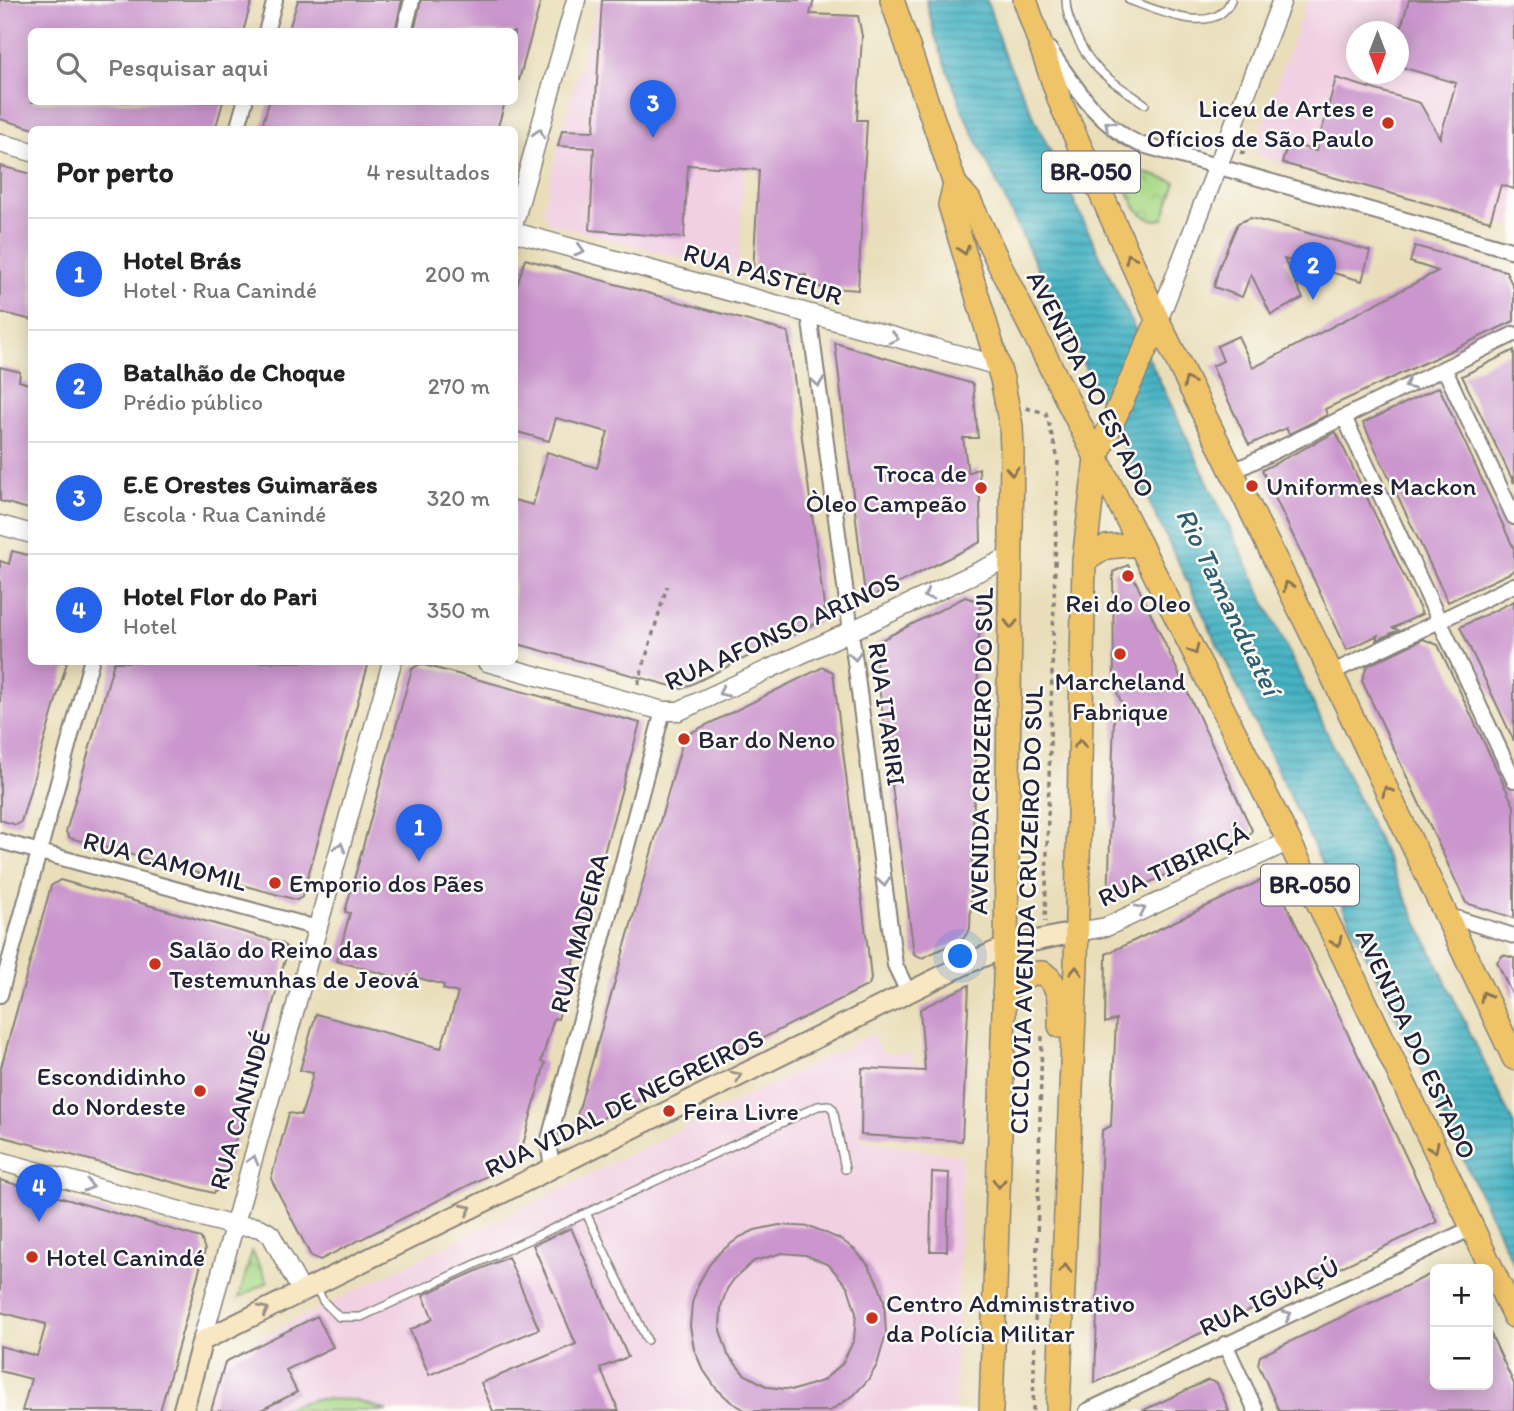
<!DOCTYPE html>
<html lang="pt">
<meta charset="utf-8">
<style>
:root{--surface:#fff;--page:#f2f2f2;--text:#222;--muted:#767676;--line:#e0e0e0;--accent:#2563eb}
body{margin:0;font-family:Itim,sans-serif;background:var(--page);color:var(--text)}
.controls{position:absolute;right:21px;bottom:21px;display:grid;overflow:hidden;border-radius:10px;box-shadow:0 4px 18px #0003}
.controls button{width:63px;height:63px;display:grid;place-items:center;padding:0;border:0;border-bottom:2px solid var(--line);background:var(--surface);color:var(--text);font:35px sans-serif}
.compass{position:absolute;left:1346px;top:21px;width:63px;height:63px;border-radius:50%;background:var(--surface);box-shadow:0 4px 18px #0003;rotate:180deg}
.you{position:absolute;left:961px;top:957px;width:24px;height:24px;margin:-18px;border:5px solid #fff;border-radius:50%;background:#1a73e8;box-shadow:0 0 0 10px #1a73e833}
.badge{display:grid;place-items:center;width:46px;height:46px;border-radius:50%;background:var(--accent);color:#fff;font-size:23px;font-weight:700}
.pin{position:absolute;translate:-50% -58px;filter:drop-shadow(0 2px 4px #0008)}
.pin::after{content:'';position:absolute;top:37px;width:24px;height:21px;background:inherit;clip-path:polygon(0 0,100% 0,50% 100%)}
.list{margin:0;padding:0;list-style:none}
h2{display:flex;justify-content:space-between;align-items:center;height:91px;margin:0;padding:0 28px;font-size:30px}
h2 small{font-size:23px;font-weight:400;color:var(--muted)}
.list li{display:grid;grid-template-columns:46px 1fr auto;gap:21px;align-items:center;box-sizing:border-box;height:112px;padding:0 28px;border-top:2px solid var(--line)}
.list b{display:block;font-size:26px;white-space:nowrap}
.list p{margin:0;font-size:23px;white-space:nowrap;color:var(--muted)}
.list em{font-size:23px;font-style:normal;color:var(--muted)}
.icon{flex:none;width:38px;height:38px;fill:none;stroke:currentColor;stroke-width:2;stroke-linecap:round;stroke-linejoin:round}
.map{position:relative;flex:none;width:1514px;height:1411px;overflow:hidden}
.search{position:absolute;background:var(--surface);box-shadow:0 4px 18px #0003;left:28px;top:28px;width:490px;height:77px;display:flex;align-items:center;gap:18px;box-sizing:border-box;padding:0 24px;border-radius:10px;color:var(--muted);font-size:26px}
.panel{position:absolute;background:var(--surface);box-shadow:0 4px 18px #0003;left:28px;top:126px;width:490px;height:539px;border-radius:10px}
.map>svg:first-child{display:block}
</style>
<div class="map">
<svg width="1514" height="1411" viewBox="0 0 1514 1411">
<defs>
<pattern id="park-crowns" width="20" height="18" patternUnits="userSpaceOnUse" patternTransform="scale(1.75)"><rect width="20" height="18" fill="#a9d987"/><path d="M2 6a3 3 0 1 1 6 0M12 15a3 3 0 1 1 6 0" fill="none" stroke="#91ba75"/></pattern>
<pattern id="water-rules" width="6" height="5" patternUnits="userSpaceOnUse" patternTransform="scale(1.75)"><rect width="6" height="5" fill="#46b3c3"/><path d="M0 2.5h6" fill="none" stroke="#3a91a0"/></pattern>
</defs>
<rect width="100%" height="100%" fill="#fdfcf7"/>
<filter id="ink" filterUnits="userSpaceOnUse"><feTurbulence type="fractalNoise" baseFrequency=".0143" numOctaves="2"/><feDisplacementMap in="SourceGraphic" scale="14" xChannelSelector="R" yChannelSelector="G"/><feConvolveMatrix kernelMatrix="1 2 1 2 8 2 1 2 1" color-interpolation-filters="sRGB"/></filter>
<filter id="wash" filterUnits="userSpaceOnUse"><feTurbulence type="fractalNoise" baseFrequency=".00686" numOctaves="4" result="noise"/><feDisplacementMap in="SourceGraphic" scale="28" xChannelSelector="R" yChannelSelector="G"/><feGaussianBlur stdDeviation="1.57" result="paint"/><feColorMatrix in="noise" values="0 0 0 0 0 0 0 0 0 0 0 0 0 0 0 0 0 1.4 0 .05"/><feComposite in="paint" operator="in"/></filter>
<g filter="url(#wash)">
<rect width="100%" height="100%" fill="#e9deb9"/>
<path fill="#f1d0e3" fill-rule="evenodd" d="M598,0H753L738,274L550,223L543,210L562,130Z
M1307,0H1514V227L1260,157L1255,145ZM1356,32H1398V74H1356Z
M873,1034L882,1053H913V1063L966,1064L965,1073L863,1068L860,1140L962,1156L955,1411H204L219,1358Z"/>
<path fill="#a9d987" stroke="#667e61" stroke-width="2" d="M315,1399L354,1400L388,1411H275Z"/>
<path fill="url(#park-crowns)" stroke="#667e61" stroke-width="2" d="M1117,165L1176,182L1163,219C1135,226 1126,185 1117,165Z
M252,1251L268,1282L239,1298Z"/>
<path fill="url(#water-rules)" stroke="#346a7f" stroke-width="2" d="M926,0H987L1003,52L1514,1125V1265L964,114L935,36Z"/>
<g id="blocks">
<path fill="#cb96cd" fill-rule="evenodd" d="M0,0H252L243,32H32V102H223L215,130H38L0,119Z
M298,0H402L395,32H288Z
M421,0H541L519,80H514V32H414Z
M602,0H814L810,14L858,16L862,36L857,120H867L858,290L806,286V275L753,272L759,170L688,165L684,238L590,230L594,148L558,146L562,130L594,131Z
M1409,0H1514V189L1501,185L1490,221L1282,163L1288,143L1316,151L1336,78L1420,103L1440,138L1456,83L1398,66V38Z
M269,102H505L497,130H261Z
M0,166L32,174V320L0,312Z
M1250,218L1294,229L1370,251L1362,281L1284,259L1303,298L1271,315L1251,274L1242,297L1214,287L1219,267L1238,223Z
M1415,246L1506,271L1514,289V321L1325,409L1327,415L1289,434L1286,428L1249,445L1212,366L1223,361L1217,346L1238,336L1253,368L1438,271L1410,262Z
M525,259L788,332L825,613L821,621L682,689L514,643V500L533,505L547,452L597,468L608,432L556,418L549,441L514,431V296Z
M835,343L973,384L978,438H963L968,473L979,468L981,542L873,596L865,595Z
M1514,350V483L1462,376Z
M0,367L20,372L19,381L32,385V510L0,501Z
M1439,387L1514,549V571L1448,602L1363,423Z
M1336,432L1422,614L1393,628L1398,630L1376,641L1378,635L1347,650L1262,470Z
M12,551L32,556V662H67L21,822L16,825L0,820V561L9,564Z
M1128,565L1252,830L1249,836L1108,902L1114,718L1125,712L1114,684L1113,572Z
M965,597L980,602L970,929L963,939L922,958L914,954L874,648L879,641Z
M1514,601V741L1460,627Z
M1423,639L1438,645L1514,806V918L1466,903L1362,681L1367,666Z
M114,662H369L302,897L297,900L70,838L66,832Z
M420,664L640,723L558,1019L554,1018L541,1062L545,1063L520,1156L511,1164L320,1260L311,1256L271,1179L289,1113L301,1115L307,1097L313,1073L300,1070L316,1014L441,1048L458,993L443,989L444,985L408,975L406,980L337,961L350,913L345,912L401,708L412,669Z
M823,667L833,672L868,950L871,979L869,985L583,1128L575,1123L683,740L690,733Z
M1268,877L1274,878L1437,1222L1095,1383L1102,1130L1111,1126L1116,1019L1105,1023L1106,954Z
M60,880L282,943L288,949L222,1188L213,1193L0,1136V1071L51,886Z
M1503,955L1514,958V999L1497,962Z
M969,985L962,1141L861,1135L862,1068L925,1071L920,1009Z
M932,1172L949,1173L947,1251H930Z
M0,1180L201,1238L205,1250L160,1411H22L31,1379L0,1371V1346L37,1356L46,1324L0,1312Z
M779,1225L812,1227L842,1240L855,1250L869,1266L877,1281L884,1300L886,1334L877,1365L868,1380L854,1395L830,1411H747L731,1402L716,1388L702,1368L694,1349L690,1326L692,1303L699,1283L709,1265L720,1252L740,1237L755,1230ZM782,1253L806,1255L829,1265L848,1287L856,1313L854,1340L842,1364L822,1381L794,1390L768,1387L744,1374L728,1355L720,1330L721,1307L727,1289L734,1279L754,1261Z
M571,1228L628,1357L600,1368L619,1411H493L481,1383L576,1344L533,1245Z
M508,1257L539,1329L429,1375L410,1330L433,1319L423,1295Z
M1435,1272V1385H1488V1328L1514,1384V1411H1279L1258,1364L1260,1356Z
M317,1316L333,1347L286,1370L297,1392L259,1411H211L225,1362Z
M1208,1380L1217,1383L1229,1411H1142Z"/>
</g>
</g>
<g filter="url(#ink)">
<use href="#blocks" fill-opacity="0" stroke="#86807a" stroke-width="2"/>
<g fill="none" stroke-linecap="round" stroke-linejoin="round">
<defs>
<path id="service" d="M1066,0C1066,12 1070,21 1074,31C1091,72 1111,80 1145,104
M1129,0C1157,10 1216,38 1231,0
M586,1213L647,1340
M315,1285L323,1301L339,1317H361L818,1106L828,1105L833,1109L845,1169"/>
<path id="minor" d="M266,32L275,0
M404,32L412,0
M1049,49C1074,85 1098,125 1139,144L1514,251
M237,130L245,102
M809,314L895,965L908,992
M1444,368L1514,517
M1344,417L1514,780
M1232,472L1514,334
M1331,673L1514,585
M0,841L317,928
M1446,915L1514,936
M0,995L91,662
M552,1167L548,1143L663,711
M1225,1344L1256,1411
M1087,1411L1472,1228"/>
<path id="tertiary" d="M0,143L32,152
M514,222L576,0
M514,232L999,366
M1158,321L1282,0
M0,525L32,534
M487,662L663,711H679L1012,556
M1077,932L1106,927L1289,841
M0,1161L234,1226C248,1226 260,1225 271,1235L302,1292
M202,1341L392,662"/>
<path id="secondary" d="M183,1411L202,1341L966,964L1006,947L1077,932"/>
<path id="primary" d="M955,184L950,205L1002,379L1011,426L1012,449L1006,947L991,1411
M1004,993C1016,981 1026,972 1043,973C1062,987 1060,1005 1060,1026
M1058,1411L1076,965L1084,561L1096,458L1158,321"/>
<path id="trunk" d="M892,0L955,184L969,200L1003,272L1289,841L1514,1316
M1025,0L1061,104L1158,321L1331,673L1514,1058
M1084,561L1106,547L1140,544"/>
</defs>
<use href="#service" stroke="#86807a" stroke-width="10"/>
<use href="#minor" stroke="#86807a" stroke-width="18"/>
<use href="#tertiary" stroke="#86807a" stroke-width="21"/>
<use href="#secondary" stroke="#86807a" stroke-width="23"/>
<use href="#primary" stroke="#86807a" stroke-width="26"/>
<use href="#trunk" stroke="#86807a" stroke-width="26"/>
<path stroke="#86807a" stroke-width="3.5" stroke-dasharray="5 5" stroke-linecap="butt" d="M1240,152L1249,154
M1026,408L1046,413L1058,459L1045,922
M638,684L667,586
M1033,1411L1042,1035"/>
<use href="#service" stroke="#fff" stroke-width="7"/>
<use href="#minor" stroke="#fff" stroke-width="14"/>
<use href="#tertiary" stroke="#fff" stroke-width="18"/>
<use href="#secondary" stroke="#f9e7c3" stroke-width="19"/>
<use href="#primary" stroke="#efc469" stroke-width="23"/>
<use href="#trunk" stroke="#efc469" stroke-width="23"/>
</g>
<defs><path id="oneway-chevron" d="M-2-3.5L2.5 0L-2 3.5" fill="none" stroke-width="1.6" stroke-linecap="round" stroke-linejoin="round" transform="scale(1.75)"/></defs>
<g stroke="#9c9ca7">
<use href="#oneway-chevron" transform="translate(1109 125) rotate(-138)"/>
<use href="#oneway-chevron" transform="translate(539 133) rotate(-75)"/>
<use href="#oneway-chevron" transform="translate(580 250) rotate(16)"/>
<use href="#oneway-chevron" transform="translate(894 338) rotate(15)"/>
<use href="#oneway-chevron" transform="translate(818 382) rotate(82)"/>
<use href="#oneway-chevron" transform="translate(1409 385) rotate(154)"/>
<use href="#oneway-chevron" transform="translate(928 595) rotate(155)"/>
<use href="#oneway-chevron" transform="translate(855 656) rotate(82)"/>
<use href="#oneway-chevron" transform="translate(723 692) rotate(155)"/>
<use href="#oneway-chevron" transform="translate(340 847) rotate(-74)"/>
<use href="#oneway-chevron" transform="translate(884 882) rotate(82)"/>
<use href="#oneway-chevron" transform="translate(1141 910) rotate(-25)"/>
<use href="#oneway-chevron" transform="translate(253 1160) rotate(-74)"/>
<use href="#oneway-chevron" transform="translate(89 1186) rotate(16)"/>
<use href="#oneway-chevron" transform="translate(1287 1315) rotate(-25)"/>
</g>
<g stroke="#887352">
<use href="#oneway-chevron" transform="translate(964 250) rotate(73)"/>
<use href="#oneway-chevron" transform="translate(1130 258) rotate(-114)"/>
<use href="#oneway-chevron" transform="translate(1188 382) rotate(-116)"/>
<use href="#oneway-chevron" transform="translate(1012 471) rotate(90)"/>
<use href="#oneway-chevron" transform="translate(1288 586) rotate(-116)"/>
<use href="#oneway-chevron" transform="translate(1011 624) rotate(91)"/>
<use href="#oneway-chevron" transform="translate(1194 650) rotate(63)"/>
<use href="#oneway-chevron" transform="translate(1080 744) rotate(-89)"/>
<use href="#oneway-chevron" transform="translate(1387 791) rotate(-115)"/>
<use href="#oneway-chevron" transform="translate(1337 942) rotate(65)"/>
<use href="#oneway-chevron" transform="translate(1076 971) rotate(-88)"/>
<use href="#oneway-chevron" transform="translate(1485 996) rotate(-115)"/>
<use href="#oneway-chevron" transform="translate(1434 1148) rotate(65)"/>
<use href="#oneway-chevron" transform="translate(999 1183) rotate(92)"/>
<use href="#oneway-chevron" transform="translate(1065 1269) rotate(-87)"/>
</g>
<g stroke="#988e86">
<use href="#oneway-chevron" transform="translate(737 1076) rotate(-26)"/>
<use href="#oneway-chevron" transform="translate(467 1209) rotate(-26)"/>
<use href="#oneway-chevron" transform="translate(264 1310) rotate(-26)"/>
</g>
</g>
<g fill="#c8321e" stroke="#fdfcf7" stroke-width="2.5">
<circle cx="1388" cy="123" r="7"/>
<circle cx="1252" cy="486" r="7"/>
<circle cx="981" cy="488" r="7"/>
<circle cx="1128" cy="576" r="7"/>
<circle cx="1120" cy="654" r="7"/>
<circle cx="684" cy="739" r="7"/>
<circle cx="275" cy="883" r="7"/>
<circle cx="155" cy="964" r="7"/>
<circle cx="200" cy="1091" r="7"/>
<circle cx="669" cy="1111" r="7"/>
<circle cx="32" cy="1257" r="7"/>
<circle cx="872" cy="1318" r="7"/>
</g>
<g text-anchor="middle" stroke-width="5" stroke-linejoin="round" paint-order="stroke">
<g fill="#fdfcf7" stroke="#646373" stroke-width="2">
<rect x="1042" y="151.5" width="98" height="41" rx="5"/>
<rect x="1261" y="864.5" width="98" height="41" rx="5"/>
</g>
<g font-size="24" font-weight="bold" fill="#22223b">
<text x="1091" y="180">BR-050</text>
<text x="1310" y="893">BR-050</text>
</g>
<g font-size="26" fill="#22223b" stroke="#fdfcf7" text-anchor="start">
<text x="1374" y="117" text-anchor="end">Liceu de Artes e<tspan x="1374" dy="30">Ofícios de São Paulo</tspan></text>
<text x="967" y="482" text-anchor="end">Troca de<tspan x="967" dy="30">Òleo Campeão</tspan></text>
<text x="1266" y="495">Uniformes Mackon</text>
<text x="1128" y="612" text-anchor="middle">Rei do Oleo</text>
<text x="1120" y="690" text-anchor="middle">Marcheland<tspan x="1120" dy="30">Fabrique</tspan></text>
<text x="698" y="748">Bar do Neno</text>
<text x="289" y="892">Emporio dos Pães</text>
<text x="169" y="958">Salão do Reino das<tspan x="169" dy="30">Testemunhas de Jeová</tspan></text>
<text x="186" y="1085" text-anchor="end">Escondidinho<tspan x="186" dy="30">do Nordeste</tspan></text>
<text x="683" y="1120">Feira Livre</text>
<text x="46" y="1266">Hotel Canindé</text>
<text x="886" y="1312">Centro Administrativo<tspan x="886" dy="30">da Polícia Militar</tspan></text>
</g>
<g font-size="26" fill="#22223b" stroke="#fdfcf7">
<text transform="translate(763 274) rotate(16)" y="9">RUA PASTEUR</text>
<text transform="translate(1091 384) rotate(63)" y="9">AVENIDA DO ESTADO</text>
<text transform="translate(782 631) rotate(-24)" y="9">RUA AFONSO ARINOS</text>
<text transform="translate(887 714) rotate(82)" y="9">RUA ITARIRI</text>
<text transform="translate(981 751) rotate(-89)" y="9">AVENIDA CRUZEIRO DO SUL</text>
<text transform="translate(165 861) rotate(15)" y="9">RUA CAMOMIL</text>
<text transform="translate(1173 865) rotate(-25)" y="9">RUA TIBIRIÇÁ</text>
<text transform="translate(1026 910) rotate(-88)" y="9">CICLOVIA AVENIDA CRUZEIRO DO SUL</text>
<text transform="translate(579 933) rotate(-75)" y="9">RUA MADEIRA</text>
<text transform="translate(1416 1044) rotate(65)" y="9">AVENIDA DO ESTADO</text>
<text transform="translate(624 1103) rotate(-26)" y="9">RUA VIDAL DE NEGREIROS</text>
<text transform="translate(240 1110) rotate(-74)" y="9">RUA CANINDÉ</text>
<text transform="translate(1269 1297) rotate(-25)" y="9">RUA IGUAÇÚ</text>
</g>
<g font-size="28" font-style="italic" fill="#305c71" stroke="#fdfcf7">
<text transform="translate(1229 601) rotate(64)" y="10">Rio Tamanduateí</text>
</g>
</g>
</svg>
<div class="controls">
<button>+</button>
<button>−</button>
</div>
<svg class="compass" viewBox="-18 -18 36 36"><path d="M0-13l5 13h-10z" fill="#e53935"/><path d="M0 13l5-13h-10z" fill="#767676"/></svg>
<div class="you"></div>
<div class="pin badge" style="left:419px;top:862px">1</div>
<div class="pin badge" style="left:1313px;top:300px">2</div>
<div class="pin badge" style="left:653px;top:138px">3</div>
<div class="pin badge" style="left:39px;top:1222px">4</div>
<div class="search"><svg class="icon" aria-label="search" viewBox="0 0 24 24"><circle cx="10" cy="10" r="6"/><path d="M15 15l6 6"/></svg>Pesquisar aqui</div>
<section class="panel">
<h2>Por perto<small>4 resultados</small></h2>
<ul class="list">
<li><span class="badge">1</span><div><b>Hotel Brás</b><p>Hotel · Rua Canindé</p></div><em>200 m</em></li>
<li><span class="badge">2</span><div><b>Batalhão de Choque</b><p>Prédio público</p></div><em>270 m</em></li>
<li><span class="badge">3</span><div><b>E.E Orestes Guimarães</b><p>Escola · Rua Canindé</p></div><em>320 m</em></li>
<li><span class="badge">4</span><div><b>Hotel Flor do Pari</b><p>Hotel</p></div><em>350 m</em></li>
</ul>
</section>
</div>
